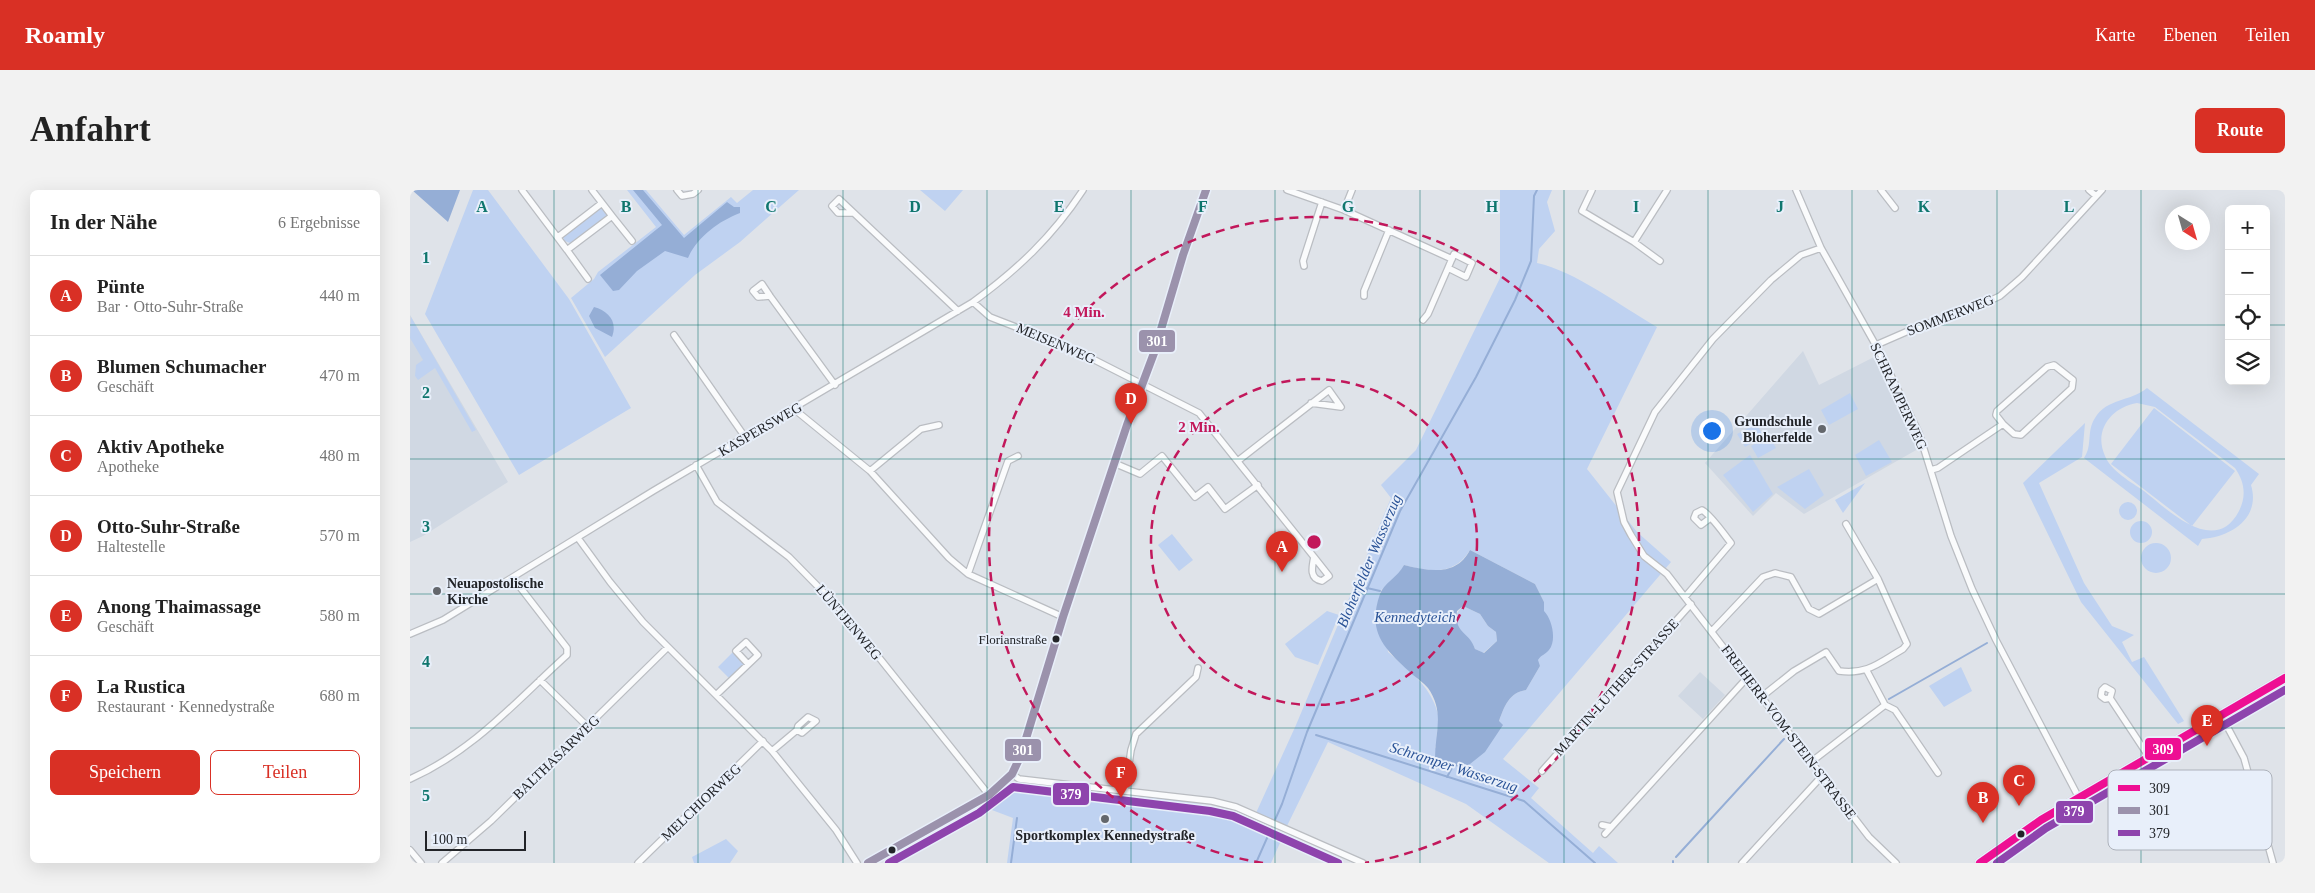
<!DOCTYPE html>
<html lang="de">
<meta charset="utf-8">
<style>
:root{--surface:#fff;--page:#f2f2f2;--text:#222;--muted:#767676;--line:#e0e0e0;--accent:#d93025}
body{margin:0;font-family:Georgia,serif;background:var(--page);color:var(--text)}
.controls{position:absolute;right:15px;top:15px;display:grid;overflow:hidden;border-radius:8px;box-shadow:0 5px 20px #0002}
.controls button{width:45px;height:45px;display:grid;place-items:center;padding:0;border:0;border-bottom:1px solid var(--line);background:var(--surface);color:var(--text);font:25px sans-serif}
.compass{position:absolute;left:1755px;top:15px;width:45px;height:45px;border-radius:50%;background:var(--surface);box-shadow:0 5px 20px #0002;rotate:143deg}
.scale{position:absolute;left:15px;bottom:12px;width:101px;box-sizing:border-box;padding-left:5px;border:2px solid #222428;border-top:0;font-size:14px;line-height:18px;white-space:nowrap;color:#222428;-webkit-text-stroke:4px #e8effa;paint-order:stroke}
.you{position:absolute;left:1301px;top:240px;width:18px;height:18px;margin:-12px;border:4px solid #fff;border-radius:50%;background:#1a73e8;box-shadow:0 0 0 8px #1a73e833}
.badge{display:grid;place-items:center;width:32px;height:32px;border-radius:50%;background:var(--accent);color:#fff;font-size:16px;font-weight:700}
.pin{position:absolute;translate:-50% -41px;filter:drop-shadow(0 1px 2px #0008)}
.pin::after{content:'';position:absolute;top:26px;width:18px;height:15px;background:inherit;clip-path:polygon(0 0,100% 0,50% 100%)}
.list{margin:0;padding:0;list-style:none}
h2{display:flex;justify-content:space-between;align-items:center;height:65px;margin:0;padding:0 20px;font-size:21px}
h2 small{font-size:16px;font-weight:400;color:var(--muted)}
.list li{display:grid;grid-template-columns:32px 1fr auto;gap:15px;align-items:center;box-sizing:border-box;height:80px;padding:0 20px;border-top:1px solid var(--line)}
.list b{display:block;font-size:19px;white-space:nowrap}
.list p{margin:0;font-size:16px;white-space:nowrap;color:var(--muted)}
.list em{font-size:16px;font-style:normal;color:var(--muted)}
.actions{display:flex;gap:10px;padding:15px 20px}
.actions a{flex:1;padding:11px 0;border:1px solid var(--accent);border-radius:8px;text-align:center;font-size:18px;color:var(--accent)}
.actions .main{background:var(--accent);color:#fff}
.icon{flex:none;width:28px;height:28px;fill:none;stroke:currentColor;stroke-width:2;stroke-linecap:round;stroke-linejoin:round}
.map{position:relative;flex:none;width:1875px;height:673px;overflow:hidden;border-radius:8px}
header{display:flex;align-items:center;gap:30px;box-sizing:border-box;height:70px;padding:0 25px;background:var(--accent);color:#fff}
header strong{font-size:24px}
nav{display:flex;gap:28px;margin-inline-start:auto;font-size:18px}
.intro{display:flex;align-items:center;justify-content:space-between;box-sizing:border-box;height:120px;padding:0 30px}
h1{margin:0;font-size:35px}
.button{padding:12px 22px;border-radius:8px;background:var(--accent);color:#fff;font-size:18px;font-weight:700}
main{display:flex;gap:30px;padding:0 30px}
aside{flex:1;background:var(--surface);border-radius:8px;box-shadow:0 5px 20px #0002}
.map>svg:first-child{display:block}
</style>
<header>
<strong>Roamly</strong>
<nav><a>Karte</a><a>Ebenen</a><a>Teilen</a></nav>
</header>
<div class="intro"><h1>Anfahrt</h1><a class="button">Route</a></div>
<main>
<aside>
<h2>In der Nähe<small>6 Ergebnisse</small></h2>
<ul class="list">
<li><span class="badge">A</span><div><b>Pünte</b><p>Bar · Otto-Suhr-Straße</p></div><em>440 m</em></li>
<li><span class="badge">B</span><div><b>Blumen Schumacher</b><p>Geschäft</p></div><em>470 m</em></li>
<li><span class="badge">C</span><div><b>Aktiv Apotheke</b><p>Apotheke</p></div><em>480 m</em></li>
<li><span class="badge">D</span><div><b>Otto-Suhr-Straße</b><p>Haltestelle</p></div><em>570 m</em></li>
<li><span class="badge">E</span><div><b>Anong Thaimassage</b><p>Geschäft</p></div><em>580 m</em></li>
<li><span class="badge">F</span><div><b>La Rustica</b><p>Restaurant · Kennedystraße</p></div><em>680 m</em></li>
</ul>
<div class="actions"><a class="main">Speichern</a><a>Teilen</a></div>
</aside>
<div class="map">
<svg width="1875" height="673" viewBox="0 0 1875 673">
<rect width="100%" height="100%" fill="#dfe3e9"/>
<path fill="#d0d8e3" d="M0,125L98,292L13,346L0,352Z
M1393,161L1409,195L1464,167L1491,219L1508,259L1394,324L1366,303L1343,326L1295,273Z
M1290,482L1315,505L1293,529L1268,506Z"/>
<path fill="#bfd2f1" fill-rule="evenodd" d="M63,0H78L159,109L221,218L109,285L15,124Z
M217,0H236L274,45L321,7L327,13L343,0H389L330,52L285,85L195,167L161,108L184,89L188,82L246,37Z
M510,0H553L535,21Z
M1090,0H1142L1137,12L1145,41L1129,59L1127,73C1165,81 1212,117 1247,137L1177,279L1227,342L1261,372L1093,569L1129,598L1121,608L1183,663L1189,656L1208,673H1139L1056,614L918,552L877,636L846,623L886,535L981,308L971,295L1006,260L1090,88ZM1060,360L1125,394L1134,412L1132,463L1127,471L1130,476L1116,500C1099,503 1095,515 1089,531L1025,558L1028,551C1024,542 1031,536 1029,528C1022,496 1001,483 978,462L970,401L990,384L994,375C1020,382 1044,386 1060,360Z
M191,16L197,26L160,53L155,51L152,46Z
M1,127L66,240L62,242L25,178L8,190L5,186L6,175L13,170L0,148Z
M1737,198L1849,284L1841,295C1851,328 1821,347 1792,349L1788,356L1674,268C1683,255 1676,242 1685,228C1697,208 1720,212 1737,198ZM1727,213L1745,217L1825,278C1834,291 1837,305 1829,321C1805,367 1758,320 1734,301C1721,292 1701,281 1695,266C1683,240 1702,217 1727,213Z
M1440,203L1448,219L1419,235L1411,220Z
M1744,218L1825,281L1782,336L1701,274Z
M1675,233L1672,267L1629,293L1674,393L1702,436L1724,445L1712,452L1722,472L1734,467L1774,531L1768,534L1671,412L1613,293Z
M1346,234L1354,246L1335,257L1327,244Z
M1359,246L1366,258L1348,268L1341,256Z
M1469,250L1482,272L1456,286L1445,265Z
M1340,265L1363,304L1343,322L1313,285Z
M1399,279L1414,305L1395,319L1367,297Z
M1455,293L1433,323L1425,310Z
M1709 321a9 9 0 1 1 18 0a9 9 0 1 1-18 0Z
M1720 342a11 11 0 1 1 22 0a11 11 0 1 1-22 0Z
M762,344L783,370L769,381L748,355Z
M1731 368a15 15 0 1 1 30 0a15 15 0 1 1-30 0Z
M1053,416L1070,424L1078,436L1086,442L1087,451L1073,463L1065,459C1059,443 1033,435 1053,416Z
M917,421L929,425L908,475L885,467L875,454Z
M323,462L334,474L319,488L308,477Z
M1551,477L1562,501L1534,517L1519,496Z
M605,593C677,608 757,600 828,624C843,629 859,637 874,644L861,673H597L603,628L574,617Z
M316,649L328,661L320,673H284L282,667Z"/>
<path fill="#95aed6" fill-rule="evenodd" d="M2,0H50L38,32Z
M223,0H233L274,48L317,12L324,17H330V23C309,31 287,47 278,68L255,61L227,81L209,100L203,101L190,85L252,35Z
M184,117C198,121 208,131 202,147L185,138L179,126Z
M1060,360L1125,394L1134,412V421C1142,429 1147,450 1139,460C1135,465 1132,464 1128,470L1130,476L1116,500C1099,503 1095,515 1089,531L1093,535L1075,562L1055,578L1029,573L1025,568C1025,543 1035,522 1018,498C1014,493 1008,489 1003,485C976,460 956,444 970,404C973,394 988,387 994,375C1019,381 1046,387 1060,360ZM1053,416L1070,424L1078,436L1086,442L1087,451L1074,463L1065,459C1059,441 1044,444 1047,421Z"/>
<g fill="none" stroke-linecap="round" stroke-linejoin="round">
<path stroke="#95aed6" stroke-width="2" d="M957,398L970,401
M1479,509L1577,453
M906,545L1114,611L1185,673
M1037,587L1043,576
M1266,667L1374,549
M601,673L607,628
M846,673L872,614L897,542L990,321L1066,187L1105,110L1121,71L1124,6L1127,0
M1263,673V671"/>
<defs>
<path id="street" d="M112,0L157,60L202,26L182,0
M267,0L272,6L283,4L288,0
M877,0L934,20L1042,69
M1182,0L1172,21L1224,52L1250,71
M1386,0L1411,58L1469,161L1509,243L1541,346L1562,399L1586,450L1669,608
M1471,0L1485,18
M1679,0L1686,6
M934,20L942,0
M443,23H428L422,16L429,9L548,121
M202,26L222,51
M148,47L192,13
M1224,52L1257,0
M1411,58L1391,65L1361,90L1303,149L1245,222L1207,302L1214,332L1221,345L1234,366L1257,384L1459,647L1486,673
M157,60L178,89
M1044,64L1062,73L1056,87L1038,78Z
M894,76L893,71L912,12
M360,106L348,107L343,101L352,94L360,106L425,195
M954,106V101L979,40
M563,112L580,127L665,160L789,223L904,367C902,377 899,389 912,391L919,386L904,367
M1013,130L1018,124L1038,78
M264,145L335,247
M1466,155L1512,135L1556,122L1590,106L1612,87L1692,0
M384,219L460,281L539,368L558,384L653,427
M829,270L919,200L931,217L901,213
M704,273L730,284L752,266L785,307L798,297L815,319L848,295
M286,275L307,312L379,367L431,420L579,605
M1521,280L1528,278L1593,234L1604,244L1611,245L1662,198L1663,190L1644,175L1637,177L1587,221L1586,225L1593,234
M460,281L511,239L529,235
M168,348L200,392L233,432L362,561L426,640L447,673
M558,384L598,271L608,266
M1275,407L1321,353C1313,343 1302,326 1292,320L1286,323L1284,328L1291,335L1299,329
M1302,441L1353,387L1365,383L1381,387L1399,419L1409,424L1468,389L1436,334
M0,444L33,430L243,301L563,112C607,80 643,46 673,0
M1457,481L1475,515L1485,520L1528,583
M130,490L178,537
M306,505L348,465L336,452L326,461L338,474
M1350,508L1384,481L1416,462L1429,481C1458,485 1470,472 1493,459L1497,454L1468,389
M1700,508L1695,509L1691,506L1692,500L1695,497L1702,501L1700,508L1739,567
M1811,525L1834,568L1863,673
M362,561L387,540L392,543L406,531L398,527L388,536L387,540
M1401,572L1475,515
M1132,581L1281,414
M602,584L609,589L802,611L826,617L953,673
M0,589C65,560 106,511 157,465V458L103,388
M715,601L721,560L726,544L786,487L788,478
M1192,635L1201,637
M1195,644L1336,489
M0,660L11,673
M32,673L81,631L257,458
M228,673L353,551
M458,673L579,605L602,584L611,565L653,427L717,235L744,163L773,65L796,0
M1332,673L1412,586"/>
<path id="secondary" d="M1570,673L1631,630L1875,488"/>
</defs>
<use href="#street" stroke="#babdc2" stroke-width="8"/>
<use href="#secondary" stroke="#babdc2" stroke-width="11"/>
<use href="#street" stroke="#fafbfc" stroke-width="5.5"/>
<use href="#secondary" stroke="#f3f6f8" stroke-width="9"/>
<defs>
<path id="bus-1" d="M1570,673L1631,630L1875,488"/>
<path id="bus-2" d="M458,673L579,605L602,584L611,565L653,427L717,235L744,163L773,65L796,0"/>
<path id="bus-3" d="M479,673L569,623L603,597L800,621L823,626L928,673
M1587,673L1636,638L1875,500"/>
</defs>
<use href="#bus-1" stroke="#e8effa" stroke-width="11"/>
<use href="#bus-2" stroke="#e8effa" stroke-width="11"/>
<use href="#bus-3" stroke="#e8effa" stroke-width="11"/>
<use href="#bus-1" stroke="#ee0f93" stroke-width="8"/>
<use href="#bus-2" stroke="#9b92ac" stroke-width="8"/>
<use href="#bus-3" stroke="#8e44ad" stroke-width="8"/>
</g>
<path fill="none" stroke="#0f766e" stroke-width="1" stroke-opacity="0.55" d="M144,0V673M288,0V673M433,0V673M577,0V673M721,0V673M865,0V673M1010,0V673M1154,0V673M1298,0V673M1442,0V673M1587,0V673M1731,0V673M0,135H1819M1856,135H1875M0,269H1875M0,404H1875M0,538H1875"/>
<g fill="none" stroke="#c2185b" stroke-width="2.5" stroke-dasharray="9 6">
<circle cx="904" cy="352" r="163"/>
<path d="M853 673A325 325 0 1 1 955 673"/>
</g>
<g fill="#64676c" stroke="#e8effa" stroke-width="2">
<circle cx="1412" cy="239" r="5"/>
<circle cx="27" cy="401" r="5"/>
<circle cx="695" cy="629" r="5"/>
</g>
<g fill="#222428" stroke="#e8effa" stroke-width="2">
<circle cx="646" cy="449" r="4.5"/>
<circle cx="1611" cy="644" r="4.5"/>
<circle cx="482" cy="660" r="4.5"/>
</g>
<g text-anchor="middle" stroke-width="4" stroke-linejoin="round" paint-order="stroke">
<g font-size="13" fill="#222428" stroke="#e8effa" text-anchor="end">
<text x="637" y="454">Florianstraße</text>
</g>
<g font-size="14" fill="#222428" stroke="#e8effa">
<text transform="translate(1540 125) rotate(-21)" y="5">SOMMERWEG</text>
<text transform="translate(646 153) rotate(23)" y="5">MEISENWEG</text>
<text transform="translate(1489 206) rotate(65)" y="5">SCHRAMPERWEG</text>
<text transform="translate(350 239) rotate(-30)" y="5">KASPERSWEG</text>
<text transform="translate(439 432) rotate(50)" y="5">LÜNTJENWEG</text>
<text transform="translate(1206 497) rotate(-48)" y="5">MARTIN-LUTHER-STRASSE</text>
<text transform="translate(1379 542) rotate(53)" y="5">FREIHERR-VOM-STEIN-STRASSE</text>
<text transform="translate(146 567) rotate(-44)" y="5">BALTHASARWEG</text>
<text transform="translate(291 612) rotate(-44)" y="5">MELCHIORWEG</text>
</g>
<g font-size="14" font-weight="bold" fill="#222428" stroke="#e8effa" text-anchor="end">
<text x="1402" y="236">Grundschule<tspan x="1402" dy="16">Bloherfelde</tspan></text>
<text x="37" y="398" text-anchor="start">Neuapostolische<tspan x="37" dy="16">Kirche</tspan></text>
<text x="695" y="650" text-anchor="middle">Sportkomplex Kennedystraße</text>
</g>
<g font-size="15" font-style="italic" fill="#295296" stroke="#e8effa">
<text transform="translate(959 371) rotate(-67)" y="5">Bloherfelder Wasserzug</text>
<text x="1005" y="432">Kennedyteich</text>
<text transform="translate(1044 577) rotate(18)" y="5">Schramper Wasserzug</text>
</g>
</g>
<rect x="1698" y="580" width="164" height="80" rx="8" fill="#e8effa" stroke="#adb2bb" stroke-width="1"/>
<rect x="1708" y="595" width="22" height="6" fill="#ee0f93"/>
<rect x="1708" y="617" width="22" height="7" fill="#9b92ac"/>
<rect x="1708" y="640" width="22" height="6" fill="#8e44ad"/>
<g font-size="14" fill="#222428">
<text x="1739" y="603">309</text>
<text x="1739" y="625">301</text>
<text x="1739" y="648">379</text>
</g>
<g font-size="16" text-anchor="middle" font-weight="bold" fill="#0f766e" stroke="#e8effa" stroke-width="4" stroke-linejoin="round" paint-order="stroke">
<text x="72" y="22">A</text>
<text x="216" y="22">B</text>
<text x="361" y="22">C</text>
<text x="505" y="22">D</text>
<text x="649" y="22">E</text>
<text x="793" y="22">F</text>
<text x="938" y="22">G</text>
<text x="1082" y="22">H</text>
<text x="1226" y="22">I</text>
<text x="1370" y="22">J</text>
<text x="1514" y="22">K</text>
<text x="1659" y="22">L</text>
<text x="16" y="73">1</text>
<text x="16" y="208">2</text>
<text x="16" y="342">3</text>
<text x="16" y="477">4</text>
<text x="16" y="611">5</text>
</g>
<circle cx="904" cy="352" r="8" fill="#c2185b" stroke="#e8effa" stroke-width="2.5"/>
<g font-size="15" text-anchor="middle" font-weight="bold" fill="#c2185b" stroke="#e8effa" stroke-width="4" stroke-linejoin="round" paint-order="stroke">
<text x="674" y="127">4 Min.</text>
<text x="789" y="242">2 Min.</text>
</g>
<g stroke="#e8effa" stroke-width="2">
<rect x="728" y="139" width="38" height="24" rx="5" fill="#9b92ac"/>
<rect x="1734" y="547" width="38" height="24" rx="5" fill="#ee0f93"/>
<rect x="594" y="548" width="38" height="24" rx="5" fill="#9b92ac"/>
<rect x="642" y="592" width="38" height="24" rx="5" fill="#8e44ad"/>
<rect x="1645" y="610" width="39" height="24" rx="5" fill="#8e44ad"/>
</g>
<g font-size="14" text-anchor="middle" font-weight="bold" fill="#fff">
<text x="747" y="156">301</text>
<text x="1753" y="564">309</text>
<text x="613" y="565">301</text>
<text x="661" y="609">379</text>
<text x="1664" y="626">379</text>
</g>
</svg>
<div class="controls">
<button>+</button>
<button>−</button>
<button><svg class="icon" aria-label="locate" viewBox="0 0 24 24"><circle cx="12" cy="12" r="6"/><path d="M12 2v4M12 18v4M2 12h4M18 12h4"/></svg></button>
<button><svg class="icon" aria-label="layers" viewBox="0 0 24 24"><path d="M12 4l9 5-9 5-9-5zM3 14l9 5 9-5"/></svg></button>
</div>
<svg class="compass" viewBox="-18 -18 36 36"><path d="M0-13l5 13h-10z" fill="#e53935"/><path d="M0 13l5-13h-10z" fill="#767676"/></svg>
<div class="scale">100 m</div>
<div class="you"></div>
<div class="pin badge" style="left:872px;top:382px">A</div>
<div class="pin badge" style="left:1573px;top:633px">B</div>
<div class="pin badge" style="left:1609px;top:616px">C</div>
<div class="pin badge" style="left:721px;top:234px">D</div>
<div class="pin badge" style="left:1797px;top:556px">E</div>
<div class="pin badge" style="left:711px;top:608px">F</div>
</div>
</main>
